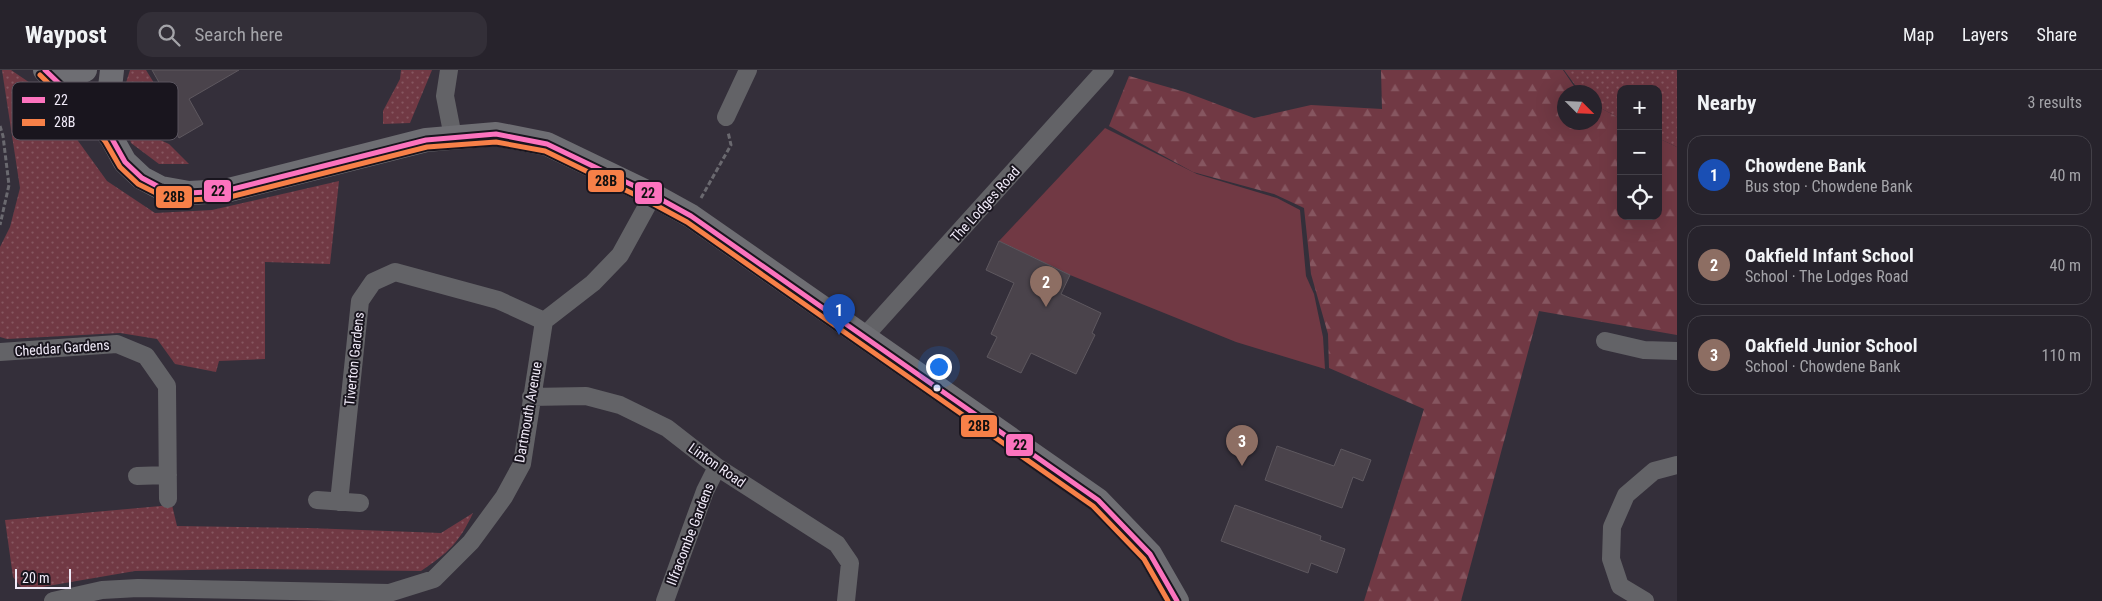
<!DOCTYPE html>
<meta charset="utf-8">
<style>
:root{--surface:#27232c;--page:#332f38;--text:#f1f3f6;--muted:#a4a4a9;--line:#434048;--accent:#8bbbb9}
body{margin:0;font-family:"Roboto Condensed",sans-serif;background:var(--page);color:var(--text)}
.controls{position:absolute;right:15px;top:15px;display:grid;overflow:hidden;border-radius:10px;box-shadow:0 5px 20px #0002}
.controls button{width:45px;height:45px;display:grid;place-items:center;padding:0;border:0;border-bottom:1px solid var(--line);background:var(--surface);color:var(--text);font:25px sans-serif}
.compass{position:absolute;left:1557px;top:15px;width:45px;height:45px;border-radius:50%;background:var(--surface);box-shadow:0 5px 20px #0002;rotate:114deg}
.scale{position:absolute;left:15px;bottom:12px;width:56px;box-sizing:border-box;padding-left:5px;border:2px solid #f0eaf8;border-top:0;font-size:14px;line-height:18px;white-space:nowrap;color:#f0eaf8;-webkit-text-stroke:4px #19151e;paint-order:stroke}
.you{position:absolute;left:938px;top:296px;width:18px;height:18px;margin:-12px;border:4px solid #fff;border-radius:50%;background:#1a73e8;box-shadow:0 0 0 8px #1a73e833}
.badge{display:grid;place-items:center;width:32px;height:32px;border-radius:50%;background:var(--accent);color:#fff;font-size:16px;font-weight:700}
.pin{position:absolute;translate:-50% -41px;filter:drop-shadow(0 1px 2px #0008)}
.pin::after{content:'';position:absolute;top:26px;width:18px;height:15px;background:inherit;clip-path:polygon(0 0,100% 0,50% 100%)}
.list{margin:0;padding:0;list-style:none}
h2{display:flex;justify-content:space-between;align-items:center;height:65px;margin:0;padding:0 20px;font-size:21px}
h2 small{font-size:16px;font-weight:400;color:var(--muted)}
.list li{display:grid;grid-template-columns:32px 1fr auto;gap:15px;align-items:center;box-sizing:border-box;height:80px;margin:0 10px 10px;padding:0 10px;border:1px solid var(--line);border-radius:15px}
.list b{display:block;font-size:19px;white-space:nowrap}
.list p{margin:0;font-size:16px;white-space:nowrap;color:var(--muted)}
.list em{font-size:16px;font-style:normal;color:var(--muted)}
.icon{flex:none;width:28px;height:28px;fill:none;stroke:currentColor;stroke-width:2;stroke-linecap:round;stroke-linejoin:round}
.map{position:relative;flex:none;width:1677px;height:531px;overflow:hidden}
header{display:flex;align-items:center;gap:30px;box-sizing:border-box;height:70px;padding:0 25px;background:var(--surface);border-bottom:1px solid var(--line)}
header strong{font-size:24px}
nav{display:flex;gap:28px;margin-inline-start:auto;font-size:18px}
.search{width:350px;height:45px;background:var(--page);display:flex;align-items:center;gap:12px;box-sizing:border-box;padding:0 18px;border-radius:15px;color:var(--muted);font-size:19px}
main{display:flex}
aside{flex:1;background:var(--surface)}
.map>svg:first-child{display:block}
</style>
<header>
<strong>Waypost</strong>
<div class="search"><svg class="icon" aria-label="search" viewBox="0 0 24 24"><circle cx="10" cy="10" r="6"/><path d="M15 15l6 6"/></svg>Search here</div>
<nav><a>Map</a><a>Layers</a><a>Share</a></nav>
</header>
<main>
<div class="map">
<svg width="1677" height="531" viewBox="0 0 1677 531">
<defs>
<pattern id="grass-dots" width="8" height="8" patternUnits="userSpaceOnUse" patternTransform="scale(1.25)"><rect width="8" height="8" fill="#713944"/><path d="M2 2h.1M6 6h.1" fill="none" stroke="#865660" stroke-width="1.8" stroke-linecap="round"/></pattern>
<pattern id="forest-firs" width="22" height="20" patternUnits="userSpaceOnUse" patternTransform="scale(1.25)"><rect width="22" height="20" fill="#713944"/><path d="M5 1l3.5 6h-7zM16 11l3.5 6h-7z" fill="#865660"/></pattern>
</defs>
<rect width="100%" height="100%" fill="#342f3a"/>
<path fill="url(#grass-dots)" d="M2,0H11L42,21L107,111L155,143L212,140L339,111L330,194L265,192V289L219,291L216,302L175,294L157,269L120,263L7,269L0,267V177L10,157L20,118Z
M130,0H146L162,26L142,42L158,69L169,74L189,94H159L131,73L120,32Z
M401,0H432L410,53L383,54V41L400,9Z
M1564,0H1677V77L1658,68V19H1621V49L1595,35L1594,22H1580Z
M172,435L177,456L309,458L441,463L473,443C459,473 448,483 421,501L248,499L135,501L36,518L21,517L13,507L5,450Z"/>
<path fill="url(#forest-firs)" d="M1381,0H1563L1578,22H1564V52H1594L1595,35L1621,49V146H1658V68L1677,77V265L1539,241L1461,531H1364L1424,339L1329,298L1328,264L1311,204L1304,138L1274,124L1193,102L1109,56L1129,6L1185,22L1254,48L1311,35L1382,39Z"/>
<path fill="#713944" d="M1105,58L1197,104L1277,128L1300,140L1306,206L1314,224L1323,267L1325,299L1236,272L1070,205L999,171Z"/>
<path fill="#4a434b" stroke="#5e585f" d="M152,0H239L189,29L203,54L179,68L169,49L177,44Z
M999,171L1070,205L1061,224L1101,243L1092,263L1095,265L1076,304L1031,283L1021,303L987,287L997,267L991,264L1014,213L986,200Z
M1277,376L1334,396L1341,379L1371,390L1363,411L1353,407L1342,438L1265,410Z
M1235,435L1321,466L1320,470L1345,479L1337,503L1311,493L1308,503L1221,471Z"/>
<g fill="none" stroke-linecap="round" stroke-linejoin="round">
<path stroke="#6a696f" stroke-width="3" stroke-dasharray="5 2.5" stroke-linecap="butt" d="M0,56L3,66L9,115L0,155
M701,128L731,75L728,62"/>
<path stroke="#636367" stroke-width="18" d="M449,0L445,26L453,67
M726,47L748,0
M864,267L1105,0
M1605,271L1644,280L1677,281
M0,282L117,274L146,286L167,316L168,429
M531,327L586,326L620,335L667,358L717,397L837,474L850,493L846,531
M137,406L168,405
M317,430L360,433
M339,432L360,231L373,212L395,202L498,230L544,251
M53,531L102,520L138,518L389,523L434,509L471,472L504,427L522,394L544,251L593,213L620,185L653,125
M665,531L705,421L717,397
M1645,531L1620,516L1611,489L1612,457L1626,425L1654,401L1677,395"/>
<path stroke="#6e6e73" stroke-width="24" d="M45,0L97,50L111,67L125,92L142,108L161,118L189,123L225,121L426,70L496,64L547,74L653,125L691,146L1098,430L1150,484L1177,531
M60,0L79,2L85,0
M111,67L109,26L112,0"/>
<defs>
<path id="bus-1" d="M45,0L97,50L111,67L125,92L142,108L161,118L189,123L225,121L426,70L496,64L547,74L653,125L691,146L1098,430L1150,484L1177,531"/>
<path id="bus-2" d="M40,5L91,55L105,71L120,97L138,114L160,125L189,130L226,128L427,77L496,72L545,81L650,132L687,152L1093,436L1144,489L1168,531"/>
</defs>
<use href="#bus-1" stroke="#19151e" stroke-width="9"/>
<use href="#bus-2" stroke="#19151e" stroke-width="9"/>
<use href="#bus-1" stroke="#fc73be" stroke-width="5"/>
<use href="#bus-2" stroke="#f78048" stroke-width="5"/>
</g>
<circle fill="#f0eaf8" stroke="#19151e" stroke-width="2" cx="937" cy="318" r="4.5"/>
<g text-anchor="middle" stroke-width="4" stroke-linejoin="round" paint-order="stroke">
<g font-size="14" fill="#f0eaf8" stroke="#19151e">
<text transform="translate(985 134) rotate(-48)" y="5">The Lodges Road</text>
<text transform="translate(62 278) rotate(-4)" y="5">Cheddar Gardens</text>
<text transform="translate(354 289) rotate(-84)" y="5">Tiverton Gardens</text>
<text transform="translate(528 342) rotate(-80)" y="5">Dartmouth Avenue</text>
<text transform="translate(717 395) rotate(35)" y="5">Linton Road</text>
<text transform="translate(690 464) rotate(-69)" y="5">Ilfracombe Gardens</text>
</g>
</g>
<rect x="12" y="12" width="166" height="58" rx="8" fill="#19151e" stroke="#5a555f" stroke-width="1"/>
<rect x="22" y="27" width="23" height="6" fill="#fc73be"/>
<rect x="22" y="49" width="23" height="7" fill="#f78048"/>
<g font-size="14" fill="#f0eaf8">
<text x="54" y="35">22</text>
<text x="54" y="57">28B</text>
</g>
<g stroke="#19151e" stroke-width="2">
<rect x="587" y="99" width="38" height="24" rx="5" fill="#f78048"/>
<rect x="203" y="109" width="29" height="24" rx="5" fill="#fc73be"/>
<rect x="634" y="111" width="29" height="24" rx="5" fill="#fc73be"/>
<rect x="155" y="115" width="38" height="24" rx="5" fill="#f78048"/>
<rect x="960" y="344" width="38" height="24" rx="5" fill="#f78048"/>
<rect x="1005" y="363" width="29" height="24" rx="5" fill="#fc73be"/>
</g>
<g font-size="14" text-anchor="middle" font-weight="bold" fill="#111">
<text x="606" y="116">28B</text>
<text x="218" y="126">22</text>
<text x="648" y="128">22</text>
<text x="174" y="132">28B</text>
<text x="979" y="361">28B</text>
<text x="1020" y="380">22</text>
</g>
</svg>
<div class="controls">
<button>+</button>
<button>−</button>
<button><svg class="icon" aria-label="locate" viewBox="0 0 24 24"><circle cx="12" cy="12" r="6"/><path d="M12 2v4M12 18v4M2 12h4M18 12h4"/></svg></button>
</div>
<svg class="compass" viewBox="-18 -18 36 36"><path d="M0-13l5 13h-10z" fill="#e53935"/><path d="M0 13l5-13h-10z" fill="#a4a4a9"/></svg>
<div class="scale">20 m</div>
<div class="you"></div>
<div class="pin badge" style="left:839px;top:265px;background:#1a4fb4">1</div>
<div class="pin badge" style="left:1046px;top:237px;background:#8d6e63">2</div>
<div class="pin badge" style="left:1242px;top:396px;background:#8d6e63">3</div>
</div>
<aside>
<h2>Nearby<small>3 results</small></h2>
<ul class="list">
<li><span class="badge" style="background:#1a4fb4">1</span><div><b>Chowdene Bank</b><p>Bus stop · Chowdene Bank</p></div><em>40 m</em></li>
<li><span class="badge" style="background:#8d6e63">2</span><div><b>Oakfield Infant School</b><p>School · The Lodges Road</p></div><em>40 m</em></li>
<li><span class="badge" style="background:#8d6e63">3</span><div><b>Oakfield Junior School</b><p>School · Chowdene Bank</p></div><em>110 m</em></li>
</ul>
</aside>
</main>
